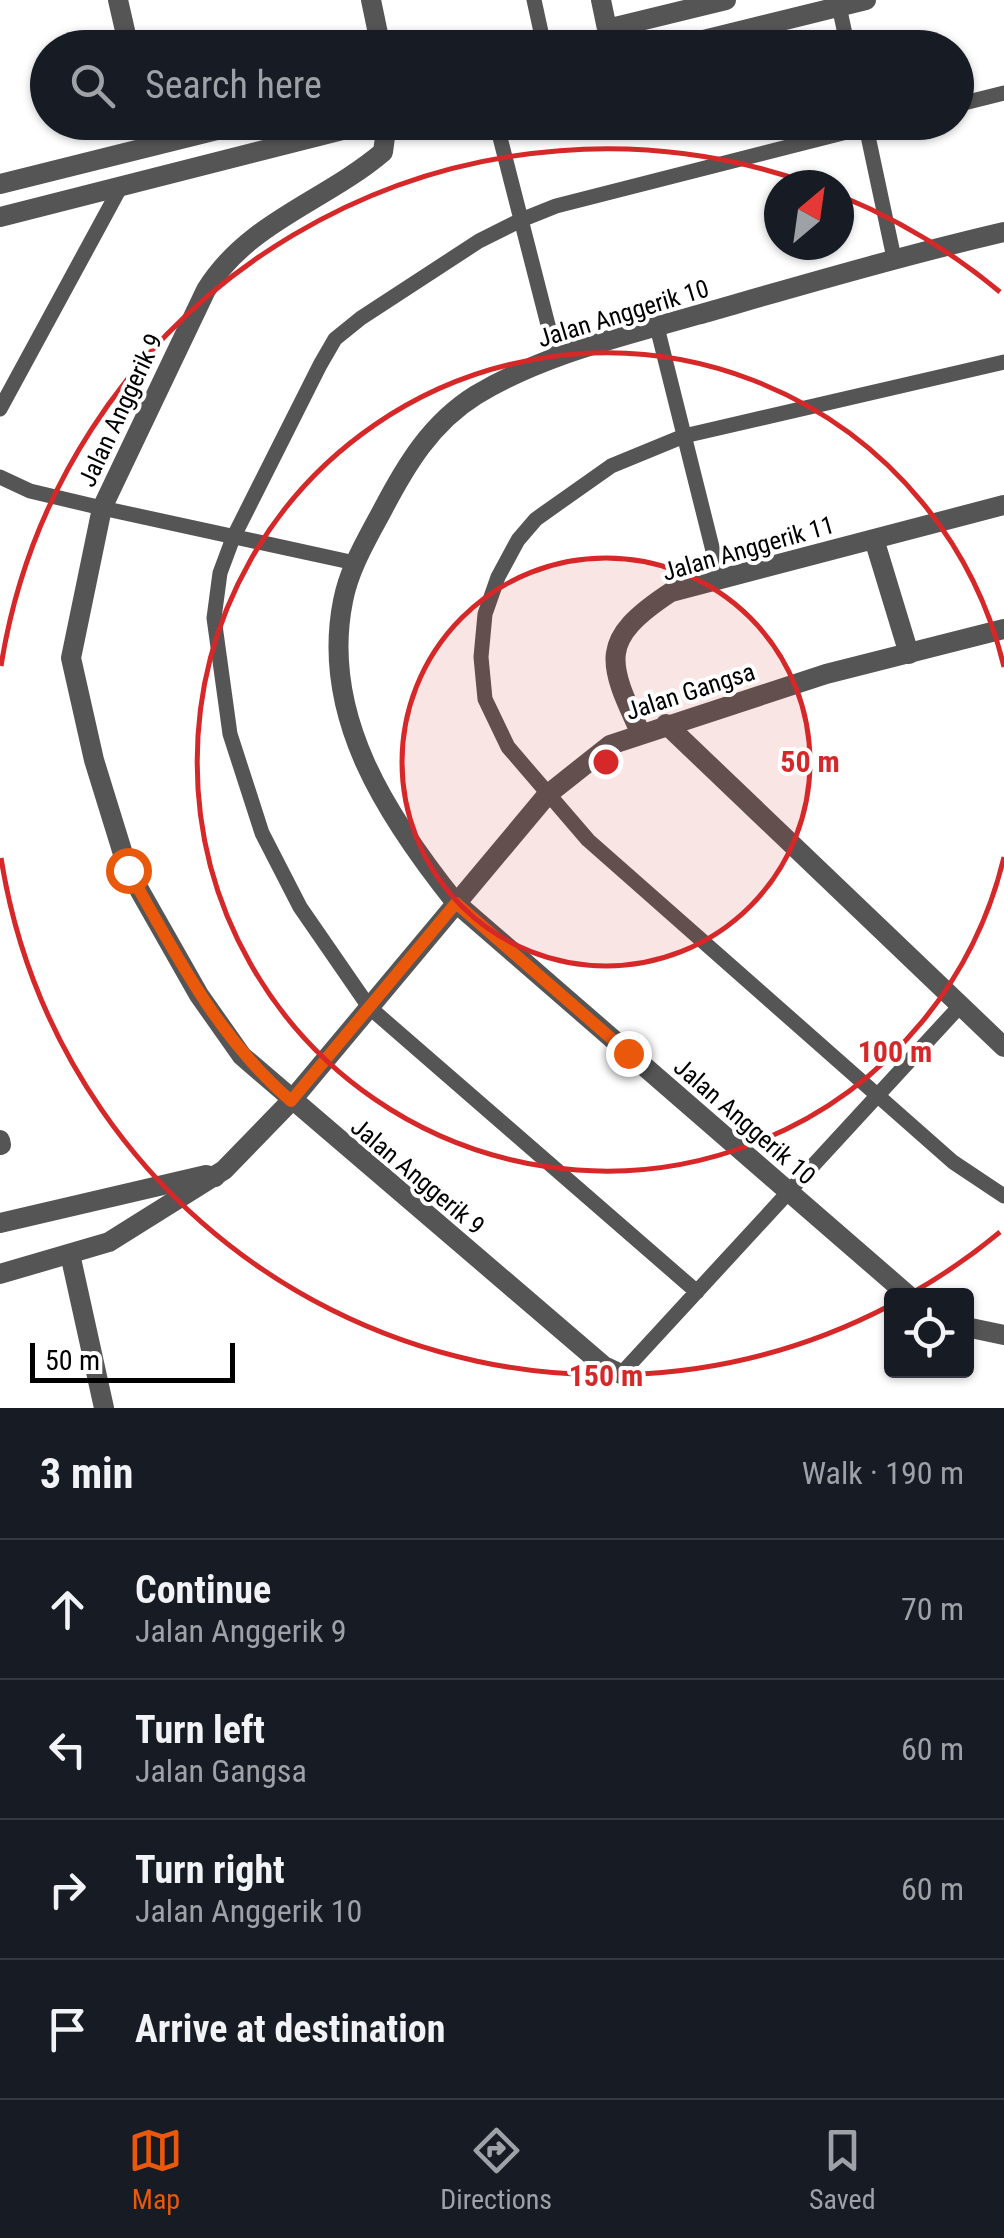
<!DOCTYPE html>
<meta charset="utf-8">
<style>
:root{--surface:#171b24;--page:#242831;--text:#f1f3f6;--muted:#9ea1a6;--line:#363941;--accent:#ea580c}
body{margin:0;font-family:"Roboto Condensed",sans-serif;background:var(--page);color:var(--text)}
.controls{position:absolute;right:30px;bottom:30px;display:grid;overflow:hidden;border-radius:10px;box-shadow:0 2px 8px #0004}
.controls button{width:90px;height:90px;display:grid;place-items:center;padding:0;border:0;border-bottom:2px solid var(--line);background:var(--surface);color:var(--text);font:50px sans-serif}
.compass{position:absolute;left:764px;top:170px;width:90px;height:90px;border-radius:50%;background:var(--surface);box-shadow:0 2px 8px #0004;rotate:29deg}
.scale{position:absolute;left:30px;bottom:25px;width:205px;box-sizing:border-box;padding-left:10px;border:5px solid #000;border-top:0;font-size:28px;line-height:35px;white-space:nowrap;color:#000;-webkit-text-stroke:8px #fff;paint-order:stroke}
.stop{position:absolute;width:30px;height:30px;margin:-22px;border:8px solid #ea580c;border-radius:50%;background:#fff}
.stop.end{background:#ea580c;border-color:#fff;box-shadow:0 2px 10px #0008}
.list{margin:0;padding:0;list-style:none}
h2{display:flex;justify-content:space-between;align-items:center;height:130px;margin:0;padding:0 40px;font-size:42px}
h2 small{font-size:32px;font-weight:400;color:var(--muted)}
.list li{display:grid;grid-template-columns:65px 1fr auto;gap:30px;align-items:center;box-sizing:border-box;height:140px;padding:0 40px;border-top:2px solid var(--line)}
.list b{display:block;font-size:38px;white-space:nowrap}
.list p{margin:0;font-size:32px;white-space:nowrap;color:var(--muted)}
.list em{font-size:32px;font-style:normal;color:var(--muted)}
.icon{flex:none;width:55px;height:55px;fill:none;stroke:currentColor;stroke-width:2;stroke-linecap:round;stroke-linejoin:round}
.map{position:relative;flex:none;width:1004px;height:1408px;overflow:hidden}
.search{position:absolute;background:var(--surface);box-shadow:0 2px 8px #0004;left:30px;right:30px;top:30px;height:110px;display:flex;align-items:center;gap:25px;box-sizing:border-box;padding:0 35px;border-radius:55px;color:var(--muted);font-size:38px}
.sheet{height:690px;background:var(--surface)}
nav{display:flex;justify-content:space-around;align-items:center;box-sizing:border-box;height:140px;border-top:2px solid var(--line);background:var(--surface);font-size:28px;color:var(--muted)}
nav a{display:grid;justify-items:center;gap:5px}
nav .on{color:var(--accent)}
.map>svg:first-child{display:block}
</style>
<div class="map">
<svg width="1004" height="1408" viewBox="0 0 1004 1408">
<rect width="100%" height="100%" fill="#fff"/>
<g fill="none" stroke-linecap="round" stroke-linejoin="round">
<path stroke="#555" stroke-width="15" d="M534,0L543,41L536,48
M839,6L848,48
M956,105L1004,93
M496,122L556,356
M865,122L894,258
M657,327L720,579
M1004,362L684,436L611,466L536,519L518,540L498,577L485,614L481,657L485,699L508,747L588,840L953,1162L1004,1196
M0,409L120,188
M0,477L30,491L102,508L355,563
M697,1292L369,1007L300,907L262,833L230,734L214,618L220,573L233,538L320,365L335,339L361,318L479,241L521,220L556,206L886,122
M621,1374L959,1007"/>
<path stroke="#555" stroke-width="20" d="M118,0L129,48
M371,0L381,48
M601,0L611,48
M607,29L726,0
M671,48L866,0
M146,122L152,146
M387,122L383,152C324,202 248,222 206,290L102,508L71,658L94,760L128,870L199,995L242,1056L604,1366L621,1374
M0,184L249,122
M0,217L374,122
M874,539L909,654
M666,724L1004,1047
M641,734C607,661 598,640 671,592L1004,505
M0,1140L1,1145
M0,1223L206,1175L215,1177
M70,1254L104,1408
M909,1296L456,903C388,818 320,716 343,601C349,569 367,539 382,511C406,465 431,423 476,395C544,354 621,337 697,315C799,286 901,256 1004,232
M966,1327L1004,1335"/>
<path stroke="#555" stroke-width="20" d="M0,1274L109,1242L224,1170L291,1101L547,795L610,745L826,674L1004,629"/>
</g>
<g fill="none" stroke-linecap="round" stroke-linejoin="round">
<path stroke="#ea580c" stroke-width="12" d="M128,870C175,953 217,1037 291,1101L456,903L628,1053"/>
</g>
<circle cx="606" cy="762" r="204" fill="#d62828" fill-opacity=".12"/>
<g fill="none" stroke="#d62828" stroke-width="5">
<circle cx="606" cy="762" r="204"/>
<path d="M1004 857A409 409 0 1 1 1004 667"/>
<path d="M1000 1232A613 613 0 0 1 912 1293M889 1306A613 613 0 0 1 1 858M1 666A613 613 0 0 1 811 184M841 196A613 613 0 0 1 1000 292"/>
</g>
<g text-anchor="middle" stroke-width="8" stroke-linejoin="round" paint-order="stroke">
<g font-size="25" fill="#000" stroke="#fff">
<text transform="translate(623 313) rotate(-17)" y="9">Jalan Anggerik 10</text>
<text transform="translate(120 410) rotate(-65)" y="9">Jalan Anggerik 9</text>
<text transform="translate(748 548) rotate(-16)" y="9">Jalan Anggerik 11</text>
<text transform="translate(690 691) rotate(-18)" y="9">Jalan Gangsa</text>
<text transform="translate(745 1121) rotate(41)" y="9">Jalan Anggerik 10</text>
<text transform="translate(418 1176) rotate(40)" y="9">Jalan Anggerik 9</text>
</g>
</g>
<circle cx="606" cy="762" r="15" fill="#d62828" stroke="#fff" stroke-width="5"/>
<g font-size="30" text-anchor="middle" font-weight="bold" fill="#d62828" stroke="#fff" stroke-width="8" stroke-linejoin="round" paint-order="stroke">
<text x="810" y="772">50 m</text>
<text x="895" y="1062">100 m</text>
<text x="606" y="1386">150 m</text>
</g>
</svg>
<div class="controls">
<button><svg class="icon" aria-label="locate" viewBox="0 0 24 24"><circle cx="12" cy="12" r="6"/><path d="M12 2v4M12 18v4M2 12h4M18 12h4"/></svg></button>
</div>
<svg class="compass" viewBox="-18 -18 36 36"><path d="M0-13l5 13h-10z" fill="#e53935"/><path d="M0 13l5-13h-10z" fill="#9ea1a6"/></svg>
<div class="scale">50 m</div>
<div class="stop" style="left:128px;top:870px"></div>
<div class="stop end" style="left:628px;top:1053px"></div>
<div class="search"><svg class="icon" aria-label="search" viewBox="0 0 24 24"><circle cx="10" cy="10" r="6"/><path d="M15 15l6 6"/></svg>Search here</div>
</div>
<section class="sheet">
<h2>3 min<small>Walk · 190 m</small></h2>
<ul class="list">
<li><svg class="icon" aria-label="ahead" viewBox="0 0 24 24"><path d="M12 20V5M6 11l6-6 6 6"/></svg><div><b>Continue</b><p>Jalan Anggerik 9</p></div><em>70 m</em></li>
<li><svg class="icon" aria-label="left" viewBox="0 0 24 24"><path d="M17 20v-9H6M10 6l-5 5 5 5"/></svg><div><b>Turn left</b><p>Jalan Gangsa</p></div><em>60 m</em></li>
<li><svg class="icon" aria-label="right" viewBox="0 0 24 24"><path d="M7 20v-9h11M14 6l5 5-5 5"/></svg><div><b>Turn right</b><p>Jalan Anggerik 10</p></div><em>60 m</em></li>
<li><svg class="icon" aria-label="arrive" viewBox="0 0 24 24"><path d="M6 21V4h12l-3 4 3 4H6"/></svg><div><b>Arrive at destination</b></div></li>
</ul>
</section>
<nav>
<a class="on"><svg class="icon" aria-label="map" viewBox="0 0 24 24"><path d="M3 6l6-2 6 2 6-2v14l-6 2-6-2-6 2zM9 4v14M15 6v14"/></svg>Map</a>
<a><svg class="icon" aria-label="directions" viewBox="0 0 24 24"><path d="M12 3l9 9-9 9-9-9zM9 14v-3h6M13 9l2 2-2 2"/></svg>Directions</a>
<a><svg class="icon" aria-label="saved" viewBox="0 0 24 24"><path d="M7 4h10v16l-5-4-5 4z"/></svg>Saved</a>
</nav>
